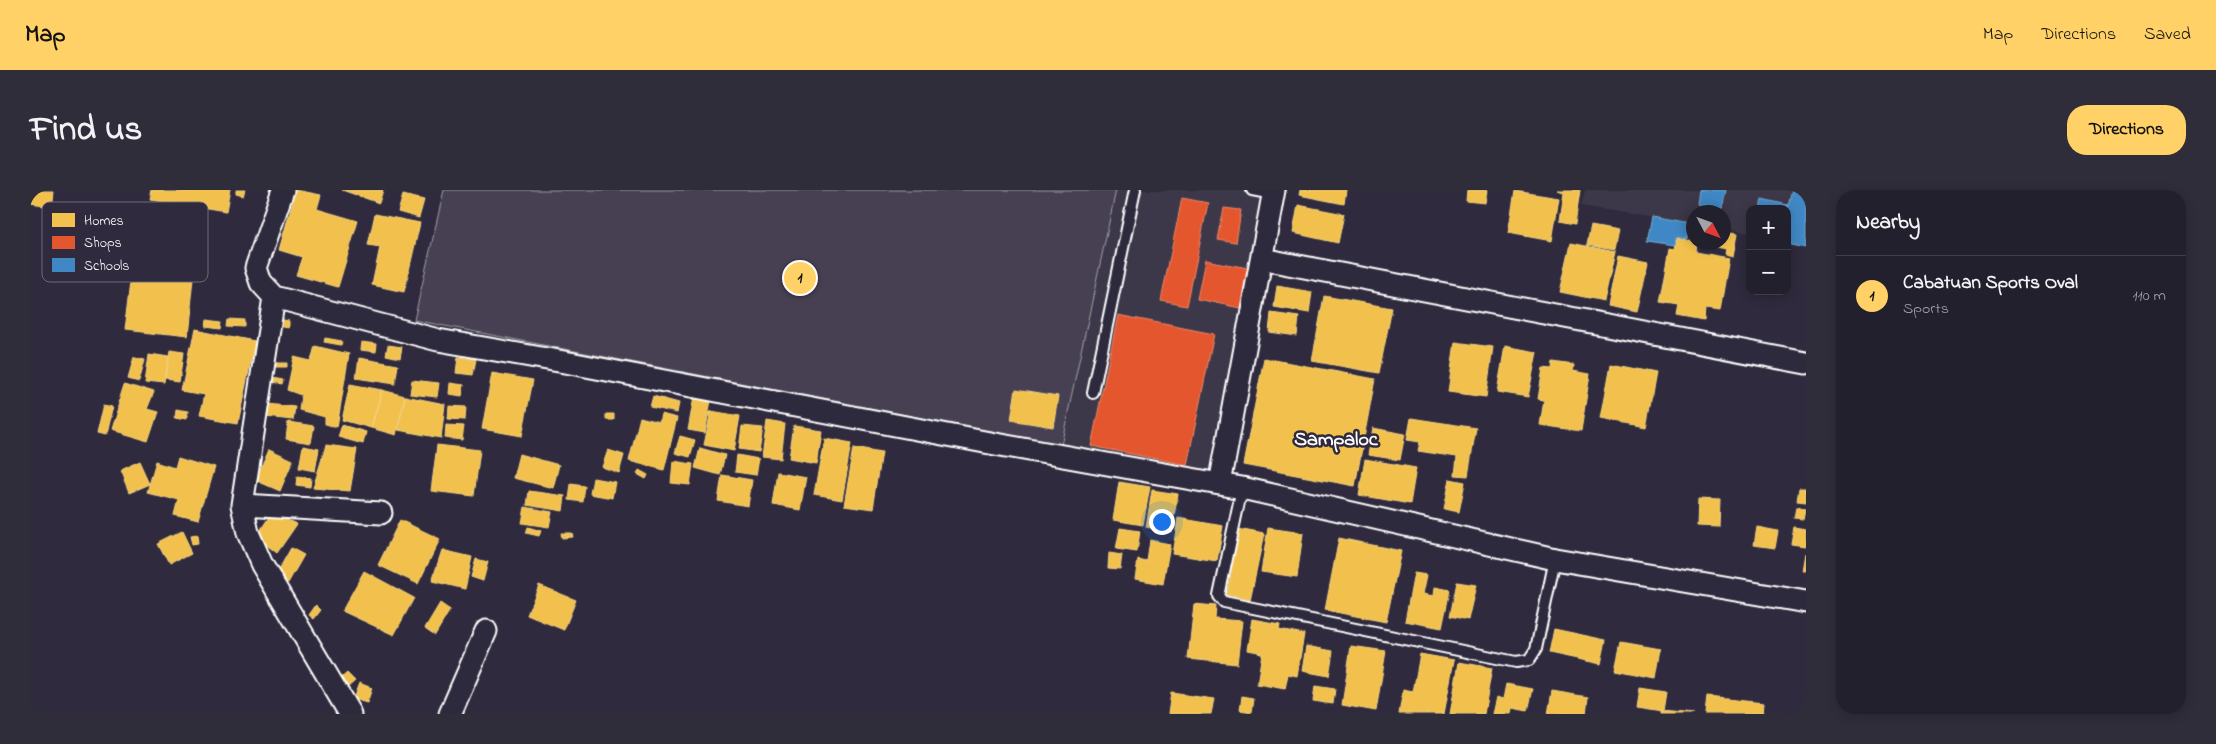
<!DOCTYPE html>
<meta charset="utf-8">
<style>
:root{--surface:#23202e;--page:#2f2d3a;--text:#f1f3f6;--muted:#a3a3aa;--line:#403e4a;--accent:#ffd166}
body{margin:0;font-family:"Indie Flower",sans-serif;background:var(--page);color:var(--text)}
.controls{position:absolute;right:15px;top:15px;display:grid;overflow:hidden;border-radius:10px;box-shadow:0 2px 12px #0003}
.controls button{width:45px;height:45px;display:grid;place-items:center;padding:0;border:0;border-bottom:1px solid var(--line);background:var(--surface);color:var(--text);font:25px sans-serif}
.compass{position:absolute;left:1656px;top:15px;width:45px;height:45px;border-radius:50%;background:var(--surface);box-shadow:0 2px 12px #0003;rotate:131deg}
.you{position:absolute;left:1131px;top:331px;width:18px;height:18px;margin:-12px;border:4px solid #fff;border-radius:50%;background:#1a73e8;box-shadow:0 0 0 8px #1a73e833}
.badge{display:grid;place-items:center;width:32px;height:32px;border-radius:50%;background:var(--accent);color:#111;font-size:16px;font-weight:700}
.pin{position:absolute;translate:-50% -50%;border:2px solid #fff;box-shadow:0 1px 5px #0006}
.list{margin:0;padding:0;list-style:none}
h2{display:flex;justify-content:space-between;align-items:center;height:65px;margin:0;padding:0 20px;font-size:21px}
h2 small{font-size:16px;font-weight:400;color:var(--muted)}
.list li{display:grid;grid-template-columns:32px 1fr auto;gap:15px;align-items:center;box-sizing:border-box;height:80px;padding:0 20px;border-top:1px solid var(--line)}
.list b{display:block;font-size:19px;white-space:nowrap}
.list p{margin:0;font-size:16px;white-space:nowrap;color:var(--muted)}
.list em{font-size:16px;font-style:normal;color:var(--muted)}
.map{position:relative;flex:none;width:1776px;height:524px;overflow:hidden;border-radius:20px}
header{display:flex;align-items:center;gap:30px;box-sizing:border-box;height:70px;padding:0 25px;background:var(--accent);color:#111}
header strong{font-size:24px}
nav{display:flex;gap:28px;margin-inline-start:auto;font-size:18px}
.intro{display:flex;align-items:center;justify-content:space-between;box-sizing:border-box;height:120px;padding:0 30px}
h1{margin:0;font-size:35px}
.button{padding:12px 22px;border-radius:20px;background:var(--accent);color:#111;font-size:18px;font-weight:700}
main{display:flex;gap:30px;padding:0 30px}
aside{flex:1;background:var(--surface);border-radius:20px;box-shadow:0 2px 12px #0003}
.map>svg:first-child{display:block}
</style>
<header>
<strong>Map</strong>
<nav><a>Map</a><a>Directions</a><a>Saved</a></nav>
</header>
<div class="intro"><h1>Find us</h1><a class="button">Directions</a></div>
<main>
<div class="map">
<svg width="1776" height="524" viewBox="0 0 1776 524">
<rect width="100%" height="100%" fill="#2f2a3d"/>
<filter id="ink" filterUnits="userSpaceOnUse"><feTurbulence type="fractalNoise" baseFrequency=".02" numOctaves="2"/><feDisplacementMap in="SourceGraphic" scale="10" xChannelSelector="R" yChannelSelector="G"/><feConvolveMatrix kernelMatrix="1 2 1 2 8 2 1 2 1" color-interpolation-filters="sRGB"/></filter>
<g filter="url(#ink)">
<path fill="#3c3749" d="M1086,0H1232L1182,288L1031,255Z
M1555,0H1776L1757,51V19H1720V43L1694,39V22H1664L1663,34L1551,16Z"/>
<path fill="#464152" stroke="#a2a0a8" d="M414,0H1086L1031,255L384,130Z"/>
<path fill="#f2c14e" stroke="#f6d483" d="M0,0H24L22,17L0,14Z
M122,0H200L196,22L120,9Z
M206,0H215L213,6L206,4Z
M266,0L291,5L287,19L328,31L308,97L266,85L272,67L249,60Z
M312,0H353L349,13Z
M1270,0H1316L1314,14L1269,5Z
M1437,0H1457L1455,13L1436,11Z
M1527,0H1550L1545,34L1530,31L1534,2Z
M1485,1L1529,8L1522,51L1478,43Z
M373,5L394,10L389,28L368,22Z
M1268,15L1314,24L1308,53L1263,43Z
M345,24L390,33L374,102L342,95L350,57L338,55Z
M1561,36L1588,41L1584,60L1557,55Z
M1694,42L1707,44L1703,66L1695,64L1696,59L1677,55L1678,52H1694Z
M1647,48L1667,52L1666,62L1699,68L1690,121L1675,119L1674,131L1647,126L1649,115L1630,112L1640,58L1645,59Z
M1541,53L1585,62L1574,111L1530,102Z
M1588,66L1618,72L1607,122L1578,116Z
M102,82L163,89L157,147L95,140Z
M1247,96L1282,102L1279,123L1244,117Z
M1294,106L1362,118L1349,183L1282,171Z
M1241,123L1269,127L1267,146L1239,142Z
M176,129L193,131L192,138L175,136Z
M199,129L215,130V137L198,136Z
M248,129L259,131V138L247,136Z
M165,139L225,151L208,233L169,226L174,204L152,200Z
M295,148L312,151L311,155L294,152Z
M331,152L347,154L346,162L330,160Z
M1425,152L1463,157L1456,207L1418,202Z
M358,155L372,157L370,168L356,165Z
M285,156L319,164L307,237L295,234V227L269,220L271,205L257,200L264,167L281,171Z
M1475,156L1507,162L1498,207L1467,202Z
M139,162L154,164L150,192L135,190Z
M119,164L138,167L134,195L115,193Z
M104,167L115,169L109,191L98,188Z
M428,167L446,169L443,185L426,183Z
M329,168L368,175L365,194L326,188Z
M1234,168L1345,189L1325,296L1213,275Z
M1523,172L1544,175L1543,181L1560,184L1551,241L1510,235L1514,210L1508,209L1513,178L1522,179Z
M245,173H257V177H244Z
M1581,174L1626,183L1616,237L1571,228Z
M462,183L503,190L492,246L452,239Z
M242,188L253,190L252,194L242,192Z
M382,190L409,193L407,207L380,204Z
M95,193L124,202L117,219L128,222L118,252L80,241Z
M420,193L434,195L432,206L419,204Z
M320,194L352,200L341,238L312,230Z
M986,199L1028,206L1023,237L981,230Z
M352,200L375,206L366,245L341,238Z
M375,206L415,214L411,248L368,240Z
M623,206L649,213L647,223L620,217Z
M664,207L681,210L675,243L658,240Z
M74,214L82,216L75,246L67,244Z
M237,214L265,217L263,230L235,227Z
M419,216L436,217L435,230L418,229Z
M148,220L158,222L157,230L147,228Z
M681,221L710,226L704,261L674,255Z
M576,224H584V230H576Z
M631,224L647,228L634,280L599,271L610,227L629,232Z
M1381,228L1446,238L1438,286L1425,285L1427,267L1388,261L1390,252L1377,250Z
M737,231L755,234L751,269L732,267Z
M258,232L284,236L281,253L256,249Z
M312,235L336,242L333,254L308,247Z
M416,235L434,236L432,250L415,248Z
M712,236L733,238L729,262L709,259Z
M764,236L791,240L786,273L759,268Z
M1343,238L1375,244L1370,270L1338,265Z
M650,246L665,250L660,267L645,263Z
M794,248L822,253L812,310L784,305Z
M296,255L327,259L320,301L283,298Z
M407,255L450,260L444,306L401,301Z
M273,256L289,259L285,281L269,278Z
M670,258L695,265L690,285L665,278Z
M824,258L852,263L843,319L814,315Z
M239,259L263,270L250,301L225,290Z
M578,260L594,265L589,283L572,277Z
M489,264L529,275L523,298L483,288Z
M707,265L729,269L726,285L705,282Z
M148,266L184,277L168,332L145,326L149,310L118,302L127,271L145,277Z
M1335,269L1386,278L1380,314L1329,305Z
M643,271L663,274L660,295L641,293Z
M110,272L120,294L99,303L90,281Z
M609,280L618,285L616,289L607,284Z
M748,282L776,287L770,320L743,315Z
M692,285L722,290L718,316L688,311Z
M267,286L281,288L280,297L266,295Z
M563,288L585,292L582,308L560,304Z
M1420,289L1435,292L1429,322L1414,319Z
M1089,292L1120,297L1113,335L1083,330Z
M541,294L555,296L553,312L539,310Z
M1769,298H1776V312L1767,311Z
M1122,300L1148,304L1141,342L1116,337Z
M499,301L535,306L533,321L497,315Z
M1668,309L1690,310L1689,337L1667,336Z
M495,317L522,322L519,337L492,333Z
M1766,317L1775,319L1773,329L1764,328Z
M241,324L267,334L247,363L226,347Z
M1148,328L1193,336L1187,371L1142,364Z
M370,330L410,349L388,394L348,375Z
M498,337L511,341L509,346L496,343Z
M1727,337L1748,341L1745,358L1724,355Z
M1764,337L1776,339L1775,356L1761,354Z
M1090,338L1110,341L1107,362L1086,359Z
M1238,338L1273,343L1267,387L1231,382Z
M1208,339L1234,344L1220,410L1197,405L1202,380H1200Z
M152,342L162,363L139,375L128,354Z
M531,343H542L543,347L532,348Z
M167,346L168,354L162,355L160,347Z
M1309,348L1371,361L1356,432L1295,420Z
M1120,350L1140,354L1133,394L1105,389L1108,370L1117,372Z
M261,358L274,365L258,393L245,386Z
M412,360L442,367L435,399L402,391Z
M1079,363L1092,365L1090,379L1078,378Z
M1775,363L1776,364V381H1772Z
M446,369L458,372L453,391L441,387Z
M334,381L384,408L364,445L312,421Z
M1384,383L1397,385L1393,404L1404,406L1405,397L1420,400L1412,438L1375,431Z
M1427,392L1446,395L1438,430L1420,426Z
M509,395L546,410L534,440L497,425Z
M410,413L420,420L405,445L395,438Z
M1164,414L1186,416L1185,429L1212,431L1207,474L1158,469Z
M286,415L291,420L284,429L279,425Z
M1222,429L1250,434L1249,439L1274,444L1267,486L1258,484L1255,499L1227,494L1232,463L1217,460Z
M1524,439L1576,450L1571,474L1519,463Z
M1591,452L1631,459L1626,488L1585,480Z
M1276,456L1303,461L1299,486L1272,481Z
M1321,456L1356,461L1346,521L1312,515Z
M1390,464L1424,470L1414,524H1369L1373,500L1383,502Z
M1429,472L1462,478L1454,524H1420Z
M317,483L325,491L317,498L309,490Z
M329,493L342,498L337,513L323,509Z
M1476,494L1503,499L1498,521L1482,518L1481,524H1462L1466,507L1473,509Z
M1285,496L1305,499L1303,514L1283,511Z
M1610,498L1636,502L1633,521L1607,517Z
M1522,501L1558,507L1556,524H1518Z
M1141,503L1184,509L1181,524H1138Z
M1212,506L1224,508L1222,522L1210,520Z
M1677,507L1734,513L1733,524H1675Z
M1631,521L1664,524H1631Z"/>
<path fill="#e4572e" stroke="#ec896d" d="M1152,8L1178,13L1157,116L1131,111Z
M1194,18L1211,20L1206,53L1188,50Z
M1175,70L1218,78L1210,118L1167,109Z
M1088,125L1184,144L1157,275L1061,256Z"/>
<path fill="#3f88c5" stroke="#79acd6" d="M1669,0H1696L1692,19L1667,14Z
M1762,0H1776V58L1757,54V20Z
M1732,9L1758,15L1757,20L1730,19Z
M1622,27L1659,34L1657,49L1646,47L1645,55L1617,51Z"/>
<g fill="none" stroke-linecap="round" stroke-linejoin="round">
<defs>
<path id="service" d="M1222,0L1243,4
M1063,203L1105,0
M1212,298L1189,406L1194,412L1486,472L1499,470L1506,459L1525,369"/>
<path id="minor" d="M253,0L226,78L231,93L244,107L408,150L540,173L965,254L1212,298L1525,369L1776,412
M1232,69L1776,173
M244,107L212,315L218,343L232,375L320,524
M1190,294L1244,0
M212,315L351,323
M420,524L456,441"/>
</defs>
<use href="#service" stroke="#fff" stroke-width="14"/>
<use href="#minor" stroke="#fff" stroke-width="25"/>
<use href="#service" stroke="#2f2a3d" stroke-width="10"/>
<use href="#minor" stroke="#2f2a3d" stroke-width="21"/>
</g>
</g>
<g text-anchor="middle" stroke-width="5" stroke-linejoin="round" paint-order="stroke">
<g font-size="20" font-weight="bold" fill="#fff" stroke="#2f2a3d">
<text x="1306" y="255">Sampaloc</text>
</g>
</g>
<rect x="12" y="12" width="166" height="80" rx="8" fill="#2f2a3d" stroke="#6d6a77" stroke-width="1"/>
<rect x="22" y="23" width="23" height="14" fill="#f2c14e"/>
<rect x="22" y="46" width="23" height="13" fill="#e4572e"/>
<rect x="22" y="68" width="23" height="14" fill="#3f88c5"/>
<g font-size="14" fill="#fff">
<text x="54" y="35">Homes</text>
<text x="54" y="57">Shops</text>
<text x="54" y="80">Schools</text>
</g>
</svg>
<div class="controls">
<button>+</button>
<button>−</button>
</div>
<svg class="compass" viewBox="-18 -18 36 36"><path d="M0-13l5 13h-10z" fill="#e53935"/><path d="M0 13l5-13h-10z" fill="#a3a3aa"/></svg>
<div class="you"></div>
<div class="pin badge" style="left:770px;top:88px">1</div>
</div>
<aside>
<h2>Nearby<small></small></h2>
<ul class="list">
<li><span class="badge">1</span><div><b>Cabatuan Sports Oval</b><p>Sports</p></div><em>110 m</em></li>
</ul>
</aside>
</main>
